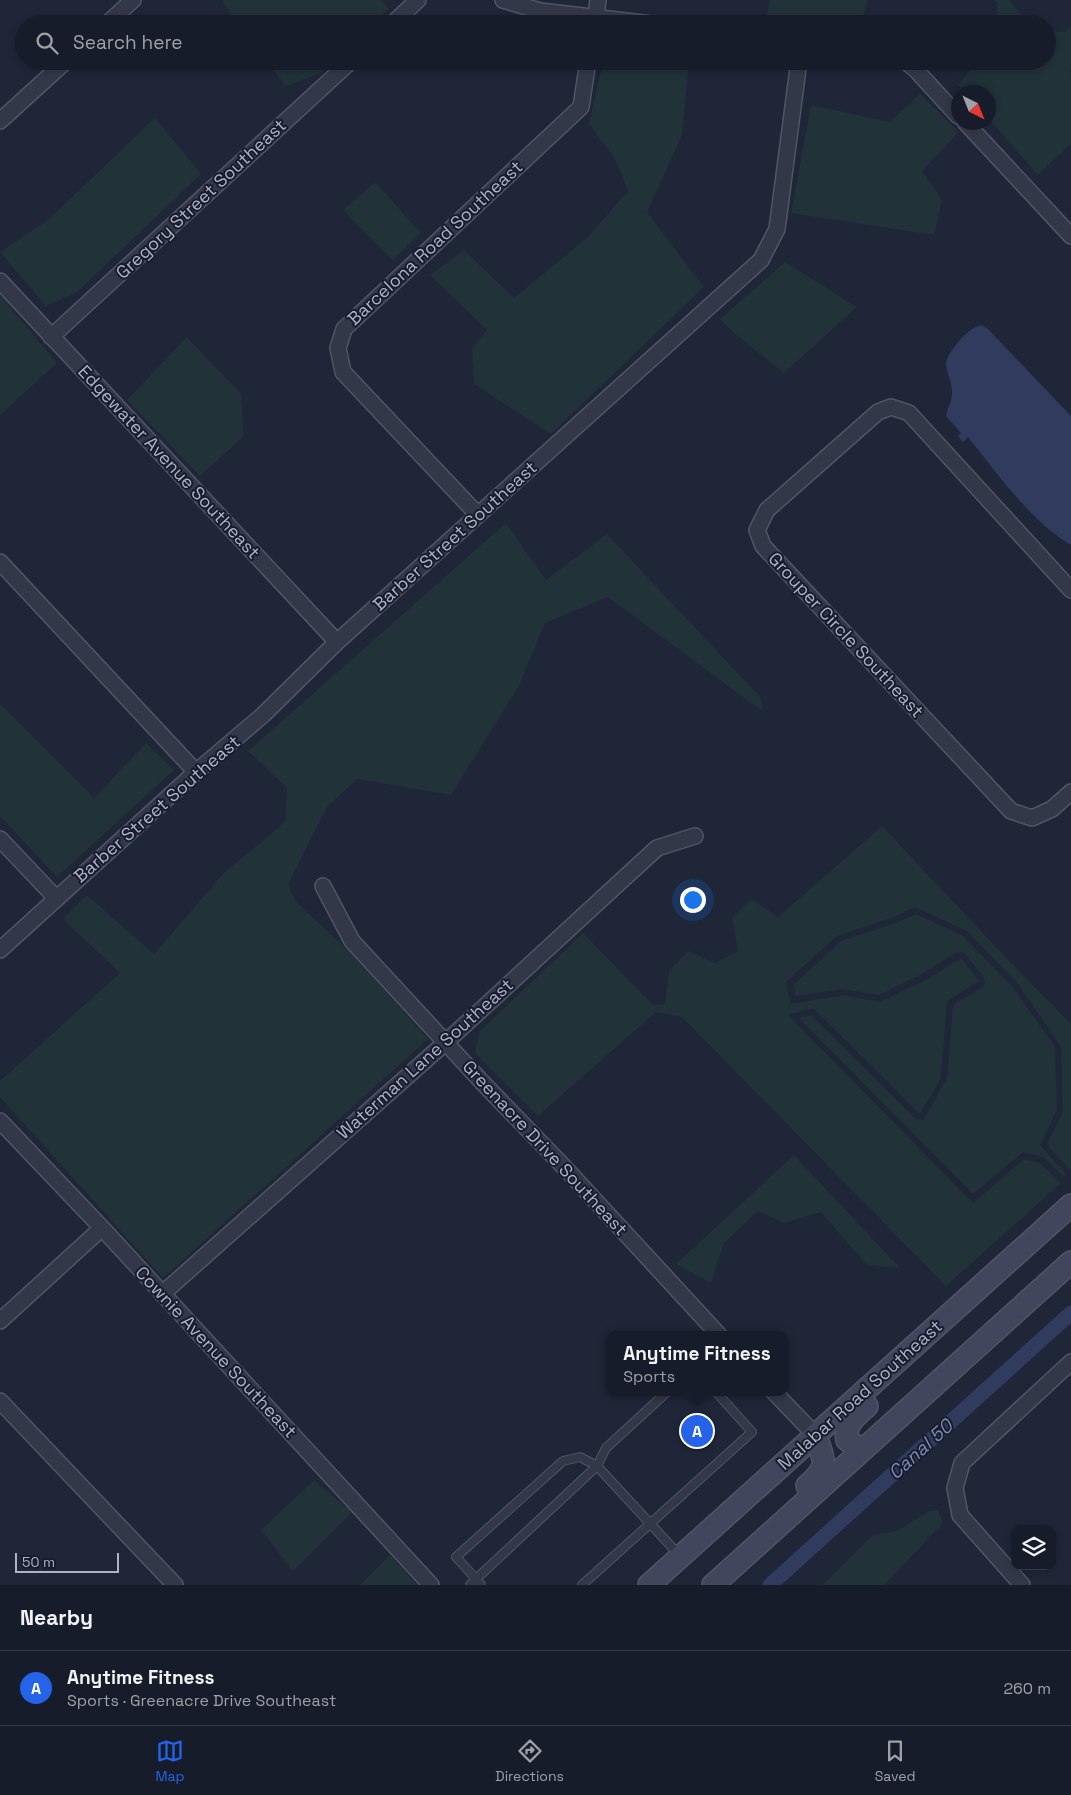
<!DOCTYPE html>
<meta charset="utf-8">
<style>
:root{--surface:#171c2a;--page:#242936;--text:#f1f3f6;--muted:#9ea1a8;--line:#363a47;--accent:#2563eb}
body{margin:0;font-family:"Space Grotesk",sans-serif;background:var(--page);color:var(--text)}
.controls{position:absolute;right:15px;bottom:15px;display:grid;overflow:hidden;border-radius:10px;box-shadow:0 2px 8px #0003}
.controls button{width:45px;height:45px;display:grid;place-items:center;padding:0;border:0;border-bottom:1px solid var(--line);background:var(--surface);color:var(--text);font:25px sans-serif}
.compass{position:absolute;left:951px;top:85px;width:45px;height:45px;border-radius:50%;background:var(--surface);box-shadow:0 2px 8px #0003;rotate:137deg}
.scale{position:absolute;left:15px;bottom:12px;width:104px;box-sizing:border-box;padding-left:5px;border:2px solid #adb2c5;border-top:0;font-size:14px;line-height:18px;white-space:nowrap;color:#adb2c5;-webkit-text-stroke:4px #181d2d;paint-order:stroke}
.you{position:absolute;left:692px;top:899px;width:18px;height:18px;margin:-12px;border:4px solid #fff;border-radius:50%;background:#1a73e8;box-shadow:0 0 0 8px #1a73e833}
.badge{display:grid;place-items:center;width:32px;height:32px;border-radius:50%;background:var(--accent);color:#fff;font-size:16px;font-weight:700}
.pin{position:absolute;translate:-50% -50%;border:2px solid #fff;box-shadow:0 1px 5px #0006}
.popup{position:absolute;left:606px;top:1331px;width:182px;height:65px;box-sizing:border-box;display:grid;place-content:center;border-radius:10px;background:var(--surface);filter:drop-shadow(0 1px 4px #0005);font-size:16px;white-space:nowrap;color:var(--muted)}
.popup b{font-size:19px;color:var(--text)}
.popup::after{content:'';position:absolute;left:50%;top:100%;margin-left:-10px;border:10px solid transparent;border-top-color:var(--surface)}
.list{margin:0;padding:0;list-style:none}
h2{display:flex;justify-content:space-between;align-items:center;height:65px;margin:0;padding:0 20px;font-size:21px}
h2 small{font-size:16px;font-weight:400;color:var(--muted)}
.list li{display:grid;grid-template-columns:32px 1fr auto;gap:15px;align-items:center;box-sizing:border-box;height:75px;padding:0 20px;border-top:1px solid var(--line)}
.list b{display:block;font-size:19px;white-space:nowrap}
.list p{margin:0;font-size:16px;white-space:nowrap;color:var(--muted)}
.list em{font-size:16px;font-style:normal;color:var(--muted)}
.icon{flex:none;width:28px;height:28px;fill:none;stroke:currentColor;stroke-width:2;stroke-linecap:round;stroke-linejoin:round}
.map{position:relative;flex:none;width:1071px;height:1585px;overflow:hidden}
.search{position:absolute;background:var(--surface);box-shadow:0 2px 8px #0003;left:15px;right:15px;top:15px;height:55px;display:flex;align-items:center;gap:12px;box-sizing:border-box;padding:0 18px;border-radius:28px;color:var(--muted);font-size:19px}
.sheet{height:140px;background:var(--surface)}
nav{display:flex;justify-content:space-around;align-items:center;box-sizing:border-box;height:70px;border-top:1px solid var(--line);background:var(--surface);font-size:14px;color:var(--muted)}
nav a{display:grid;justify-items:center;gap:2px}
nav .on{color:var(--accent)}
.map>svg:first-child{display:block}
</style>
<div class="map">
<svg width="1071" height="1585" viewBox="0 0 1071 1585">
<rect width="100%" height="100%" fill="#1f2638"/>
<path fill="#213239" d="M222,0H381L389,9L373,24H236Z
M770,0H868L861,24H764Z
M993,0H1009L1028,24H997V2Z
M1071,25V69L1069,71L1071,73V144L1038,175L989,119L988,92H965L958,85L978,61H1047V31L1064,32Z
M266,61H334L321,73L286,86Z
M603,61H689L682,135L647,212L704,287L551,434L474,384L472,348L487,330L430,275L464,250L514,298L588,237L628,191L615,159L589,124Z
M920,94L959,132L922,171L942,200L934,235L791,213L811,105L890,122Z
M155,118L201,174L77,292L46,306L0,252L48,220Z
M375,182L421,233L393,260L343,210Z
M785,262L857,307L784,373L734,333L720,319Z
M0,295L57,363L0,415Z
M187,337L241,394L244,436L200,476L127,400Z
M506,523L546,580L607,534L761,698L762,711L608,597L545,623L518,688L451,795L357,779L327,807L288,884L295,901L353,955L428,1039L163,1278L0,1097V1081L120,973L63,919L87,895L154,954L224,873L285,822L287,788L248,751Z
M0,704L94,798L146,743L174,770L57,877L0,816Z
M882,826L1011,963L1071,1024V1171L1047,1145L1063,1112L1061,1046L1017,983L967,931L915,907L894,917L837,936L786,982L791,1004L843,995L880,1002L926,980L961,958L979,981L947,1001L941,1078L920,1114L813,1008L788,1015L973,1203L1024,1159L1040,1163L1061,1183L946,1286L682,1017L656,1012L538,1116L475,1053L480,1031L583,933L653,1005L665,1004L669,971L688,951L715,963L738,951L732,918L751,899L778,917Z
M916,914L963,936L1012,986L1055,1047L1057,1110L1040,1145L1066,1174L1064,1177L1043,1157L1023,1152L973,1194L799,1018L811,1015L916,1119L923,1120L947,1079L953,1005L983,987L985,983L984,977L964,953L957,952L922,974L879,995L842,989L796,996L793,985L841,941L896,923Z
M794,1155L900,1268L867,1265L821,1212L784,1223L758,1211L724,1243L711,1283L676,1264Z
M314,1480L352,1512L293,1571L261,1530Z
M938,1510L943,1523L884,1585H823L873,1535L897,1531L929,1511Z
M390,1555L417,1585H360Z"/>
<path fill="#303b5e" d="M981,325L988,329L1071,416V545C1030,521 998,474 968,437L963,442L958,436L961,433L946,416C947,409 952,401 952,394C953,384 946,371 946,364C947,352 969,327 981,325Z"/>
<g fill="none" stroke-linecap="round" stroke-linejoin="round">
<path stroke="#303b5e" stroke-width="15" d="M770,1585L1071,1313"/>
<defs>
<path id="service" d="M667,1392L606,1448L597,1466L580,1457L563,1461L456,1557L476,1579L597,1466L680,1556
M470,1585L476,1579L481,1585
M582,1585L752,1432L716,1392"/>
<path id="minor" d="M503,0L540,11L652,24
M107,24L133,0
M392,24L418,0
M595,24L598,0
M905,61L915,69L958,116
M0,121L66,61
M965,122L1071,236
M0,281L337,642
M51,337L351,61
M478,515L343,372L338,348L344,329L581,107L588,61
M0,562L196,772
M1071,590L909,413L891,407L878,412L767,510L757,530L763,546L1011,811L1032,818L1052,809L1071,792
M0,839L56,898
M323,886L352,941L482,1082L567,1170L719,1335
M0,950L196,772L263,715L337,642L761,260L777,229L799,61
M0,1121L102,1228L431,1585
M162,1294L446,1042L657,848L695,836
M0,1321L102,1228
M774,1392L816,1436
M0,1401L175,1585
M1022,1585L960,1515L955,1488L962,1463L1071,1362"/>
<path id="secondary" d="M856,1446L847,1440C844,1425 856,1416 867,1406
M807,1486C829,1466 825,1463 816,1436
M649,1585L1071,1205
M713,1585L1071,1262"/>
</defs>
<use href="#service" stroke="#505566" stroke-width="10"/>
<use href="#minor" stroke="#505566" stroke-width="18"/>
<use href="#secondary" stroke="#505566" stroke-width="24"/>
<use href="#service" stroke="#333848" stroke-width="8"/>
<use href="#minor" stroke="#333848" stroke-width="15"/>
<use href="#secondary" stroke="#41465c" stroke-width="21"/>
</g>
<g text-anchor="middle" stroke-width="4" stroke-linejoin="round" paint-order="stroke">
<g font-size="18" fill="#adb2c5" stroke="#181d2d">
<text transform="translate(201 199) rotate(-43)" y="6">Gregory Street Southeast</text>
<text transform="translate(435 243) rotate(-43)" y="6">Barcelona Road Southeast</text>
<text transform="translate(169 462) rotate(47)" y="6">Edgewater Avenue Southeast</text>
<text transform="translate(455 536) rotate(-42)" y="6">Barber Street Southeast</text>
<text transform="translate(846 635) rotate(47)" y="6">Grouper Circle Southeast</text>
<text transform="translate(157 809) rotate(-41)" y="6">Barber Street Southeast</text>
<text transform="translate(425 1059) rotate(-42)" y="6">Waterman Lane Southeast</text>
<text transform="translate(545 1148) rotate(47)" y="6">Greenacre Drive Southeast</text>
<text transform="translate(216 1352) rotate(47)" y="6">Cownie Avenue Southeast</text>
<text transform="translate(860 1395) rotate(-42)" y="6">Malabar Road Southeast</text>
</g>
<g font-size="19" font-style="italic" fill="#7b8ab3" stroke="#181d2d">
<text transform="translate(920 1449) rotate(-42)" y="7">Canal 50</text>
</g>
</g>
</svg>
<div class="controls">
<button><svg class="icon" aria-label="layers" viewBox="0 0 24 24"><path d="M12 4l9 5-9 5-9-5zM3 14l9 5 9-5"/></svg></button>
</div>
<svg class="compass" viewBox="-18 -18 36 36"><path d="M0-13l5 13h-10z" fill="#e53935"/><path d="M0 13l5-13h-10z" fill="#9ea1a8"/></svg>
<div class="scale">50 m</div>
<div class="you"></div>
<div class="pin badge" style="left:697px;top:1431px">A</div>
<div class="popup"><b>Anytime Fitness</b>Sports</div>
<div class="search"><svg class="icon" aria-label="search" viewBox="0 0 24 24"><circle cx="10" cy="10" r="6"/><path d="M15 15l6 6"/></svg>Search here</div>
</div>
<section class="sheet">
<h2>Nearby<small></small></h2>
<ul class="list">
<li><span class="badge">A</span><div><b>Anytime Fitness</b><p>Sports · Greenacre Drive Southeast</p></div><em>260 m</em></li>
</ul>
</section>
<nav>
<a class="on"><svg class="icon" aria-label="map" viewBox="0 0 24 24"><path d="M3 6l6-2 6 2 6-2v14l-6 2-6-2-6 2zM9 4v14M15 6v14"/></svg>Map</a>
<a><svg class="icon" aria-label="directions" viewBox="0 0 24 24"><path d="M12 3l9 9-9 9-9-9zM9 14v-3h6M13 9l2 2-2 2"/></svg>Directions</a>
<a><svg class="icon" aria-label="saved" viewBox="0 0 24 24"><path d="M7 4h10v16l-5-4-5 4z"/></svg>Saved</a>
</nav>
